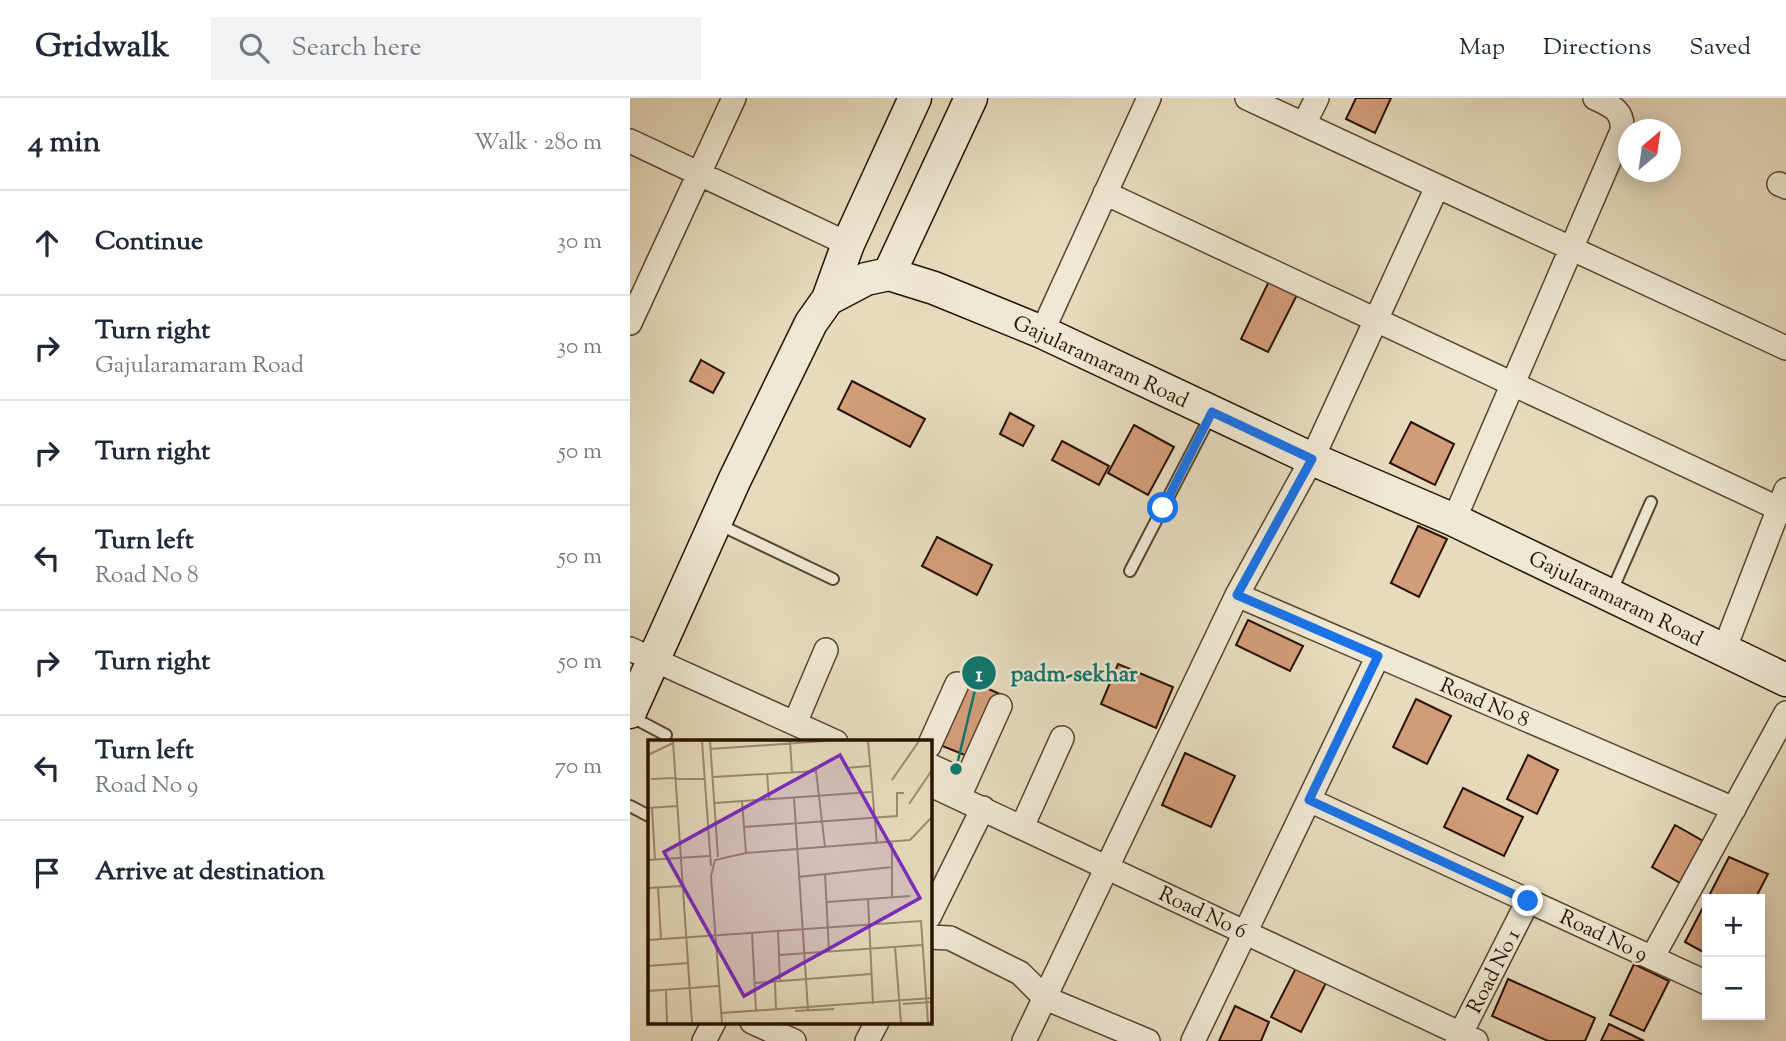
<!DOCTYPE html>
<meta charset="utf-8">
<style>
:root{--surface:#fff;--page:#f2f2f3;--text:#1f2937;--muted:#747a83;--line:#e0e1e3}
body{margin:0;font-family:"Sorts Mill Goudy",serif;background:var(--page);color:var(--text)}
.controls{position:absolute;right:21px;bottom:21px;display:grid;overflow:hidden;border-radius:0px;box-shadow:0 4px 18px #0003}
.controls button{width:63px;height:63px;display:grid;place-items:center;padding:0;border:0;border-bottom:2px solid var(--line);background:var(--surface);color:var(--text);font:35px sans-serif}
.compass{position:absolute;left:988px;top:21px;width:63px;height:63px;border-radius:50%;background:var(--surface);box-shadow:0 4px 18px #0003;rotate:29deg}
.stop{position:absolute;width:21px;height:21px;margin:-16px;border:5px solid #1a73e8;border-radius:50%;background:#fff}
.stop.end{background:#1a73e8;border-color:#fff;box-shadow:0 2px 7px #0008}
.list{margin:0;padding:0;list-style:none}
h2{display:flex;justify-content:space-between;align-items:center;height:91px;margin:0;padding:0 28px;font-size:30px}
h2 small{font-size:23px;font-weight:400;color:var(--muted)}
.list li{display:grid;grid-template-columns:46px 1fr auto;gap:21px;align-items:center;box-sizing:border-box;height:105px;padding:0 28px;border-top:2px solid var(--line)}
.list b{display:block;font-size:26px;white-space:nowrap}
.list p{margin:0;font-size:23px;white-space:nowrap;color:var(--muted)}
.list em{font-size:23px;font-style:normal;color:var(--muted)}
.icon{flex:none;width:38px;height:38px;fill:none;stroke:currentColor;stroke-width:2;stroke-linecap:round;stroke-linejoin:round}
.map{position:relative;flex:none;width:1156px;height:943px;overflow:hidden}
header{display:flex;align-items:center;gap:42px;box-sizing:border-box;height:98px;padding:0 35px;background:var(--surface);border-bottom:2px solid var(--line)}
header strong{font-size:33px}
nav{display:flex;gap:38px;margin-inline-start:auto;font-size:24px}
.search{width:490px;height:63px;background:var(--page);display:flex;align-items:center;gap:18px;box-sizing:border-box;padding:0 24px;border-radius:0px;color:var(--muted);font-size:26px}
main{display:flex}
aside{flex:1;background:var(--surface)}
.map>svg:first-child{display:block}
</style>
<header>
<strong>Gridwalk</strong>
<div class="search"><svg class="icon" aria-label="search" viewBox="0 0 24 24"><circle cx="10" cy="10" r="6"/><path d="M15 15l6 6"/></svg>Search here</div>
<nav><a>Map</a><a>Directions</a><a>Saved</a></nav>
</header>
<main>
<aside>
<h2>4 min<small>Walk · 280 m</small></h2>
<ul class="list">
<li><svg class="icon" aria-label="ahead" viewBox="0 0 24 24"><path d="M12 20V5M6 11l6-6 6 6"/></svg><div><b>Continue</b></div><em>30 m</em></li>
<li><svg class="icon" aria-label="right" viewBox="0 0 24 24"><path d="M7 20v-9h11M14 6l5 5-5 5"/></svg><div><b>Turn right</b><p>Gajularamaram Road</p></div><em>30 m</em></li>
<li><svg class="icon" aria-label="right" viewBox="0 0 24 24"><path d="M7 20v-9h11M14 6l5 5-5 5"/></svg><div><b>Turn right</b></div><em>50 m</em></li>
<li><svg class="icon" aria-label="left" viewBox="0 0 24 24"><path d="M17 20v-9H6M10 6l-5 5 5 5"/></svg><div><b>Turn left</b><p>Road No 8</p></div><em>50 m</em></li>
<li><svg class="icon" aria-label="right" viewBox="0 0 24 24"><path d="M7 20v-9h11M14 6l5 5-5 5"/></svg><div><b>Turn right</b></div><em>50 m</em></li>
<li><svg class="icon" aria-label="left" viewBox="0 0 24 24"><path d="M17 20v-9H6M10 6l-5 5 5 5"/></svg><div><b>Turn left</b><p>Road No 9</p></div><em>70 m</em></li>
<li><svg class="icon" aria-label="arrive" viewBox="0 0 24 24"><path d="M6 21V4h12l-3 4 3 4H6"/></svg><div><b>Arrive at destination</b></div></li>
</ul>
</aside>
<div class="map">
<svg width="1156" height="943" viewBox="0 0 1156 943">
<rect width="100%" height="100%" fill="#e6dbbd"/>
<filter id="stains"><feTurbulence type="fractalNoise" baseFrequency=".00286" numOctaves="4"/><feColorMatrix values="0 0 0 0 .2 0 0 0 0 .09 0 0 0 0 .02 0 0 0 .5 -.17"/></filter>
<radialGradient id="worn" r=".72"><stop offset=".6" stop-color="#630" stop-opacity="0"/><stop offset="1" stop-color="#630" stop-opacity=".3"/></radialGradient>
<path fill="#d29c78" stroke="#291200" stroke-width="2" d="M726,0H761L745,35L716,21Z
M643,175L671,189L638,254L611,241Z
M71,262L94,275L83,295L60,283Z
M222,283L295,321L280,349L208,311Z
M380,315L404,328L393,348L370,336Z
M781,324L824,346L805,387L760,365Z
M504,327L544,349L518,397L478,375Z
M432,343L479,368L469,387L422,362Z
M788,428L817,441L789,499L761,485Z
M307,439L362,467L347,497L292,468Z
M618,522L673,548L660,573L606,547Z
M488,566L543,589L526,630L471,606Z
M334,580L370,596L342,660L305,645Z
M786,601L821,618L797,666L763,649Z
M555,655L605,678L581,729L532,707Z
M898,657L928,672L907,716L877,701Z
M833,690L893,719L874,758L814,729Z
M1045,727L1073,743L1050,785L1022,769Z
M1099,759L1138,776L1125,801H1077V856L1055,844Z
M1004,866L1039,883L1014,933L980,917Z
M667,868L697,883L671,934L641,919Z
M878,881L965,920L955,943H918L862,918Z
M605,908L639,924L631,943H589Z
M979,926L1014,943H971Z"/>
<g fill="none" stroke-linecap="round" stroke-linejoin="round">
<defs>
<path id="lane" d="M88,426L203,481
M500,473L581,317
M981,495L1021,404
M0,618L36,637
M0,708L19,718"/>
<path id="street" d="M617,0L1156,250
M674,26L687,0
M0,43L218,146
M1149,86L1156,89
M475,95L1156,414
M0,225L104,0
M412,234L519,0
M824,422L992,33C994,13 982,8 965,0
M607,497L1104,711
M0,551L206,644
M1094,552L1156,392
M165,625L196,552
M299,648L327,586
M299,667L336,684
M299,686L846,943
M329,699L370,608
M679,702L1077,885
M392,729L432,640
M299,819L353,710
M299,839L320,840L390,875L415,900L518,943
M1022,860L1156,615
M122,924L164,943
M74,943L84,924
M237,943L247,924
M394,943L607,497L682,361L807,89
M563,943L748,558
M827,943L898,803"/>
<path id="secondary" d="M259,176L341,0
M198,201L218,146L285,0
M0,614L105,381L181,225L198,201L236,181L259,176L304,190L412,234L682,361L824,422L1156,582"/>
</defs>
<use href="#lane" stroke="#58442f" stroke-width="14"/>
<use href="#street" stroke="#58442f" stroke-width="26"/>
<use href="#secondary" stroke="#291200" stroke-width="35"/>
<use href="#lane" stroke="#efe8d4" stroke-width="10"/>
<use href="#street" stroke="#efe8d4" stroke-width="23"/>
<use href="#secondary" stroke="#efe8d4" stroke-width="32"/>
</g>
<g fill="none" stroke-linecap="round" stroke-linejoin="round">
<path stroke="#1a73e8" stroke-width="9" d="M533,410L582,314L682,361L607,497L748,558L679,702L898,803"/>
</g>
<g text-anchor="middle" stroke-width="5" stroke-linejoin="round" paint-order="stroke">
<g font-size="21" fill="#291200" stroke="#efe8d4">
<text transform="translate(471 263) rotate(25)" y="7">Gajularamaram Road</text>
<text transform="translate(986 500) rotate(26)" y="7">Gajularamaram Road</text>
<text transform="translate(855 604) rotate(23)" y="7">Road No 8</text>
<text transform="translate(573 814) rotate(25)" y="7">Road No 6</text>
<text transform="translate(974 837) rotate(25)" y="7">Road No 9</text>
<text transform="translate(863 873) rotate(-63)" y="7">Road No 1</text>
</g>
</g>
<g transform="translate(18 642)">
<rect width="284" height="284" fill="#e6dbbd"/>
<path fill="none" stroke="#9a8b71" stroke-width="2" d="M25,1L40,223M54,1L63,126M62,1L70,117M142,1L144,32M220,1L229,104M62,9L177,1M0,15L25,3M198,28L221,26M119,33L121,59M65,37L168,31L177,107M3,39L27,38M27,39H56M244,40L271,1M146,58L160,270M94,61L98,113M67,63L223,52M261,64L284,30M4,67L7,120M0,68L29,66M96,87L249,76V53H256M244,103V157M0,120L61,116M177,134L181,211M150,137L244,127M10,147L13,199M0,148L35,146M220,159L225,264M179,162L262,156M130,191L132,241M104,193L108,271M0,200L273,181L280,283M247,207L253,283M131,215L274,205M0,226L40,223L44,283M127,242L128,270M107,243L223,234M0,251L70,246M18,251L19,283M255,264L284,262M147,271L186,269M74,273L284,258M74,283L63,136L67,120L98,113L262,100L284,77"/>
<path fill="#7b2cbf" fill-opacity="0.15" stroke="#7b2cbf" stroke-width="3.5" d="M192,15L272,158L96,256L16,112Z"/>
<rect width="284" height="284" fill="none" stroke="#291200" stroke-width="3.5"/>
</g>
<path fill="none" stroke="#0f766e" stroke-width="2.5" d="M326 671L349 575"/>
<g fill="#0f766e" stroke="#efe8d4" stroke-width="2.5">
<circle cx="326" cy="671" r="7"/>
<circle cx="349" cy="575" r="18"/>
</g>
<g font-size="21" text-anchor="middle" font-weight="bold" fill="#fff">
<text x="349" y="583">1</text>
</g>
<g font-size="23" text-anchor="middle" font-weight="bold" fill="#0f766e" stroke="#efe8d4" stroke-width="5" stroke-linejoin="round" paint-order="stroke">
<text x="444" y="583">padm-sekhar</text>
</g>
<rect width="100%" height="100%" filter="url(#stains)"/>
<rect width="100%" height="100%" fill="url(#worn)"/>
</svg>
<div class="controls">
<button>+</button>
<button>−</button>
</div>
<svg class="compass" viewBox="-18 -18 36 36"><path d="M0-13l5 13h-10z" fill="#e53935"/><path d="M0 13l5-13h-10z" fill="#747a83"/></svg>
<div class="stop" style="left:533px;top:410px"></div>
<div class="stop end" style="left:898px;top:803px"></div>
</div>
</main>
